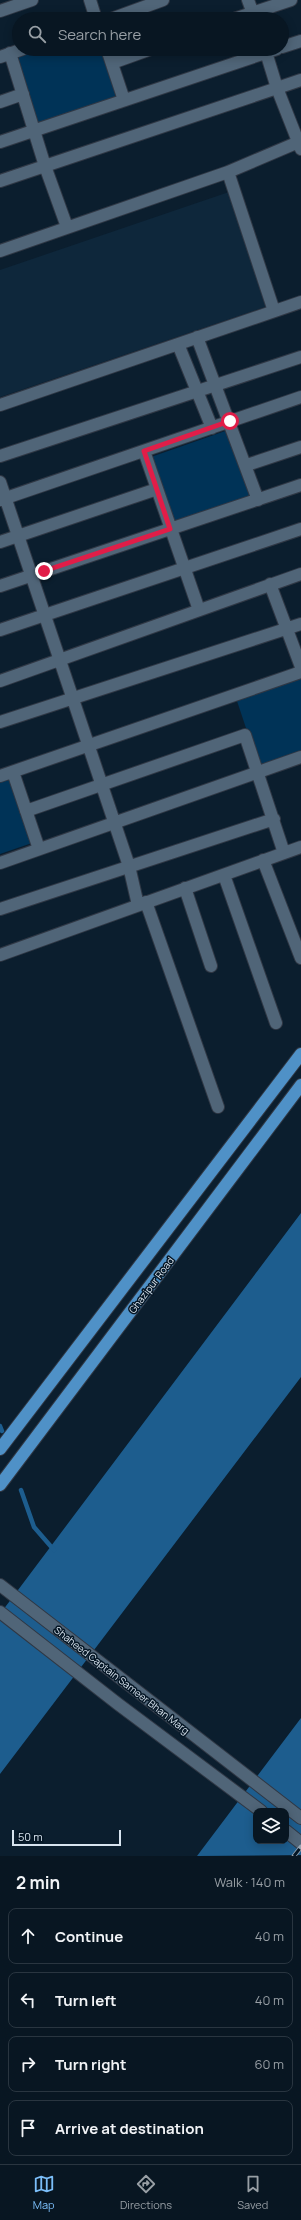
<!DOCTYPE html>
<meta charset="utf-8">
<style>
:root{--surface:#081622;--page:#111f2a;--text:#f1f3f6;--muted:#989fa5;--line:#293540;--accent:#7bbef9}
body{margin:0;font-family:Manrope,sans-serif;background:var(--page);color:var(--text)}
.controls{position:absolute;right:12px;bottom:12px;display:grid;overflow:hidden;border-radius:8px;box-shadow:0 2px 10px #0003}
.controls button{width:36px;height:36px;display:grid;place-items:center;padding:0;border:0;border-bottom:1px solid var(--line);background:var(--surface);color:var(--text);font:20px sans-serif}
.scale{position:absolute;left:12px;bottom:10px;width:109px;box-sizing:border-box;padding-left:4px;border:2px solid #d8e4ef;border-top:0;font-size:11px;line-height:14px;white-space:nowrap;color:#d8e4ef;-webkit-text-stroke:3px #041524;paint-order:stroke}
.stop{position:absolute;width:12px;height:12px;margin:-9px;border:3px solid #e11d48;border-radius:50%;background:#fff}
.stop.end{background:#e11d48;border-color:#fff;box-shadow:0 1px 4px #0008}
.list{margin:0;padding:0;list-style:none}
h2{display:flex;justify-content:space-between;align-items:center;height:52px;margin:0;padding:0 16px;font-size:17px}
h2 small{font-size:13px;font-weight:400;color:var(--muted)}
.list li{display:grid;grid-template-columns:26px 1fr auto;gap:12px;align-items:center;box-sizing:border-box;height:56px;margin:0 8px 8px;padding:0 8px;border:1px solid var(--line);border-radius:8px}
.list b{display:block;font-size:15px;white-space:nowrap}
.list em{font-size:13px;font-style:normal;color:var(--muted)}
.icon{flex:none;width:22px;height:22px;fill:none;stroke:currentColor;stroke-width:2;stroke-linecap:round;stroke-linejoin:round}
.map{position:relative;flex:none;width:301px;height:1856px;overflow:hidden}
.search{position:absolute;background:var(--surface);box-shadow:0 2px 10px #0003;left:12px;right:12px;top:12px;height:44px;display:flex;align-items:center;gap:10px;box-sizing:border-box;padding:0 14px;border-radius:22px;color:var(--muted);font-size:15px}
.sheet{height:308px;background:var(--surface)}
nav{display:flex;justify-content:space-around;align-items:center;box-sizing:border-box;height:56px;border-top:1px solid var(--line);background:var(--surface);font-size:11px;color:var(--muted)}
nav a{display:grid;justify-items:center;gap:2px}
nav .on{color:var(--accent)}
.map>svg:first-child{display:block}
</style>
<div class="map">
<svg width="301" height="1856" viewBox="0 0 301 1856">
<rect width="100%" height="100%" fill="#0b1e2e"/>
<path fill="#0e273b" d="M229,192L268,306L0,397V270Z"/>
<path fill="#003357" d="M34,49H102L121,100L38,128L15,56Z
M231,429L257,501L174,528L151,457Z
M301,676V756L260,770L236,698Z
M11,778L32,843L0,854V781Z"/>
<path fill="#1d5d8e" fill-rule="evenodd" d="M301,1213V1377L0,1774V1614Z
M301,1718V1855L197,1856ZM256,1811H286V1841H256Z"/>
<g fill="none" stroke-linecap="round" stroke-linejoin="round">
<path stroke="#1d5d8e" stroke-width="4.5" d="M0,1426L2,1431
M21,1490L34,1527L54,1550"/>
<defs>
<path id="minor" d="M90,0L96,19
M248,0L255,19
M0,11L32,0
M111,19L163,0
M234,19L291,0
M282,47L301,41
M107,49L124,100
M265,49L277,88L301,149
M10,53L45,166L67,227
M0,57L23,49
M112,63L151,49
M0,102L23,94
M0,142L277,49
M228,172L274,311
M0,181L301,80
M0,251L228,172L301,141
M197,337L258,500
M178,344L212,428
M0,405L301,302
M144,451L199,610
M0,456L301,357
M247,465L301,447
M0,482L129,866L138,905
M0,500L301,397
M0,542L157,489
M270,584L301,667
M0,586L301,485
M0,630L301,529
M0,681L301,574
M0,722L301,624
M13,772L39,849
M0,776L301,672
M26,811L245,735L284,853
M263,860L301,958
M0,863L301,757
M224,875L276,1023
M185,888L211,966
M146,902L218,1107
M0,909L274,819
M0,955L301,847
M0,1585L301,1818
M0,1612L118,1704L261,1811
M286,1831L301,1843"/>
<path id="major" d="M0,1449L301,1054
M0,1485L301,1085"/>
</defs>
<use href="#minor" stroke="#303845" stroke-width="14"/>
<use href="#major" stroke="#303845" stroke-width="14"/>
<use href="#minor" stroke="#506578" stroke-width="12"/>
<use href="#major" stroke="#4f91c7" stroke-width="12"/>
<defs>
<path id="rail" d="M294,1856L301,1847"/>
</defs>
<use href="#rail" stroke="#97a5b2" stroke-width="4.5"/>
<use href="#rail" stroke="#041524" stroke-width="3" stroke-dasharray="9" stroke-linecap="butt"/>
</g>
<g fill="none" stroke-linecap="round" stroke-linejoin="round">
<path stroke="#e11d48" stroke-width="5" d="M44,571L170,529L144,451L230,421"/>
</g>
<g text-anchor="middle" stroke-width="3" stroke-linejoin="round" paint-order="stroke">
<g font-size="10" fill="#d8e4ef" stroke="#041524">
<text transform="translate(151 1285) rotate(-53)" y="4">Ghazipur Road</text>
<text transform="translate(122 1680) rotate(38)" y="4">Shaheed Captain Sameer Bhan Marg</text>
</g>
</g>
</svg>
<div class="controls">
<button><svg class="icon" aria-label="layers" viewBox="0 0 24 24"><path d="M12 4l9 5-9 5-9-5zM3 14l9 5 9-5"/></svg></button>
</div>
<div class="scale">50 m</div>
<div class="stop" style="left:230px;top:421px"></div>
<div class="stop end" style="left:44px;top:571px"></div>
<div class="search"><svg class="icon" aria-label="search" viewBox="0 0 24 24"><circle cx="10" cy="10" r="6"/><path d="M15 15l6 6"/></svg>Search here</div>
</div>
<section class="sheet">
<h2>2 min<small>Walk · 140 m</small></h2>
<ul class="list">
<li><svg class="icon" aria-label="ahead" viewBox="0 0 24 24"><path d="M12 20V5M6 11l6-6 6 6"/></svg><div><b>Continue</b></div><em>40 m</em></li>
<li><svg class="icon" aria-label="left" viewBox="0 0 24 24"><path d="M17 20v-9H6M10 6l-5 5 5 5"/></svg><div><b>Turn left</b></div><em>40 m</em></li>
<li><svg class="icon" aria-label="right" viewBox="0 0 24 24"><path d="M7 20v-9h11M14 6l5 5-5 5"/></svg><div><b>Turn right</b></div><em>60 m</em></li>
<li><svg class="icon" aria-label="arrive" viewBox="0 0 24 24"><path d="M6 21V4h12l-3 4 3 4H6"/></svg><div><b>Arrive at destination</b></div></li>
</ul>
</section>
<nav>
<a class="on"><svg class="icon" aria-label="map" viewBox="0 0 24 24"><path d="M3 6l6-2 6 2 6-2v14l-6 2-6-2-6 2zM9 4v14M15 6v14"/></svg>Map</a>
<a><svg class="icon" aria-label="directions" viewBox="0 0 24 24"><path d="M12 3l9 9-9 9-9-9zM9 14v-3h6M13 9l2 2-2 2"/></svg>Directions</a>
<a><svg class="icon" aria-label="saved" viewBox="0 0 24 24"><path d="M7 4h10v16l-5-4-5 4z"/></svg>Saved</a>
</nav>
